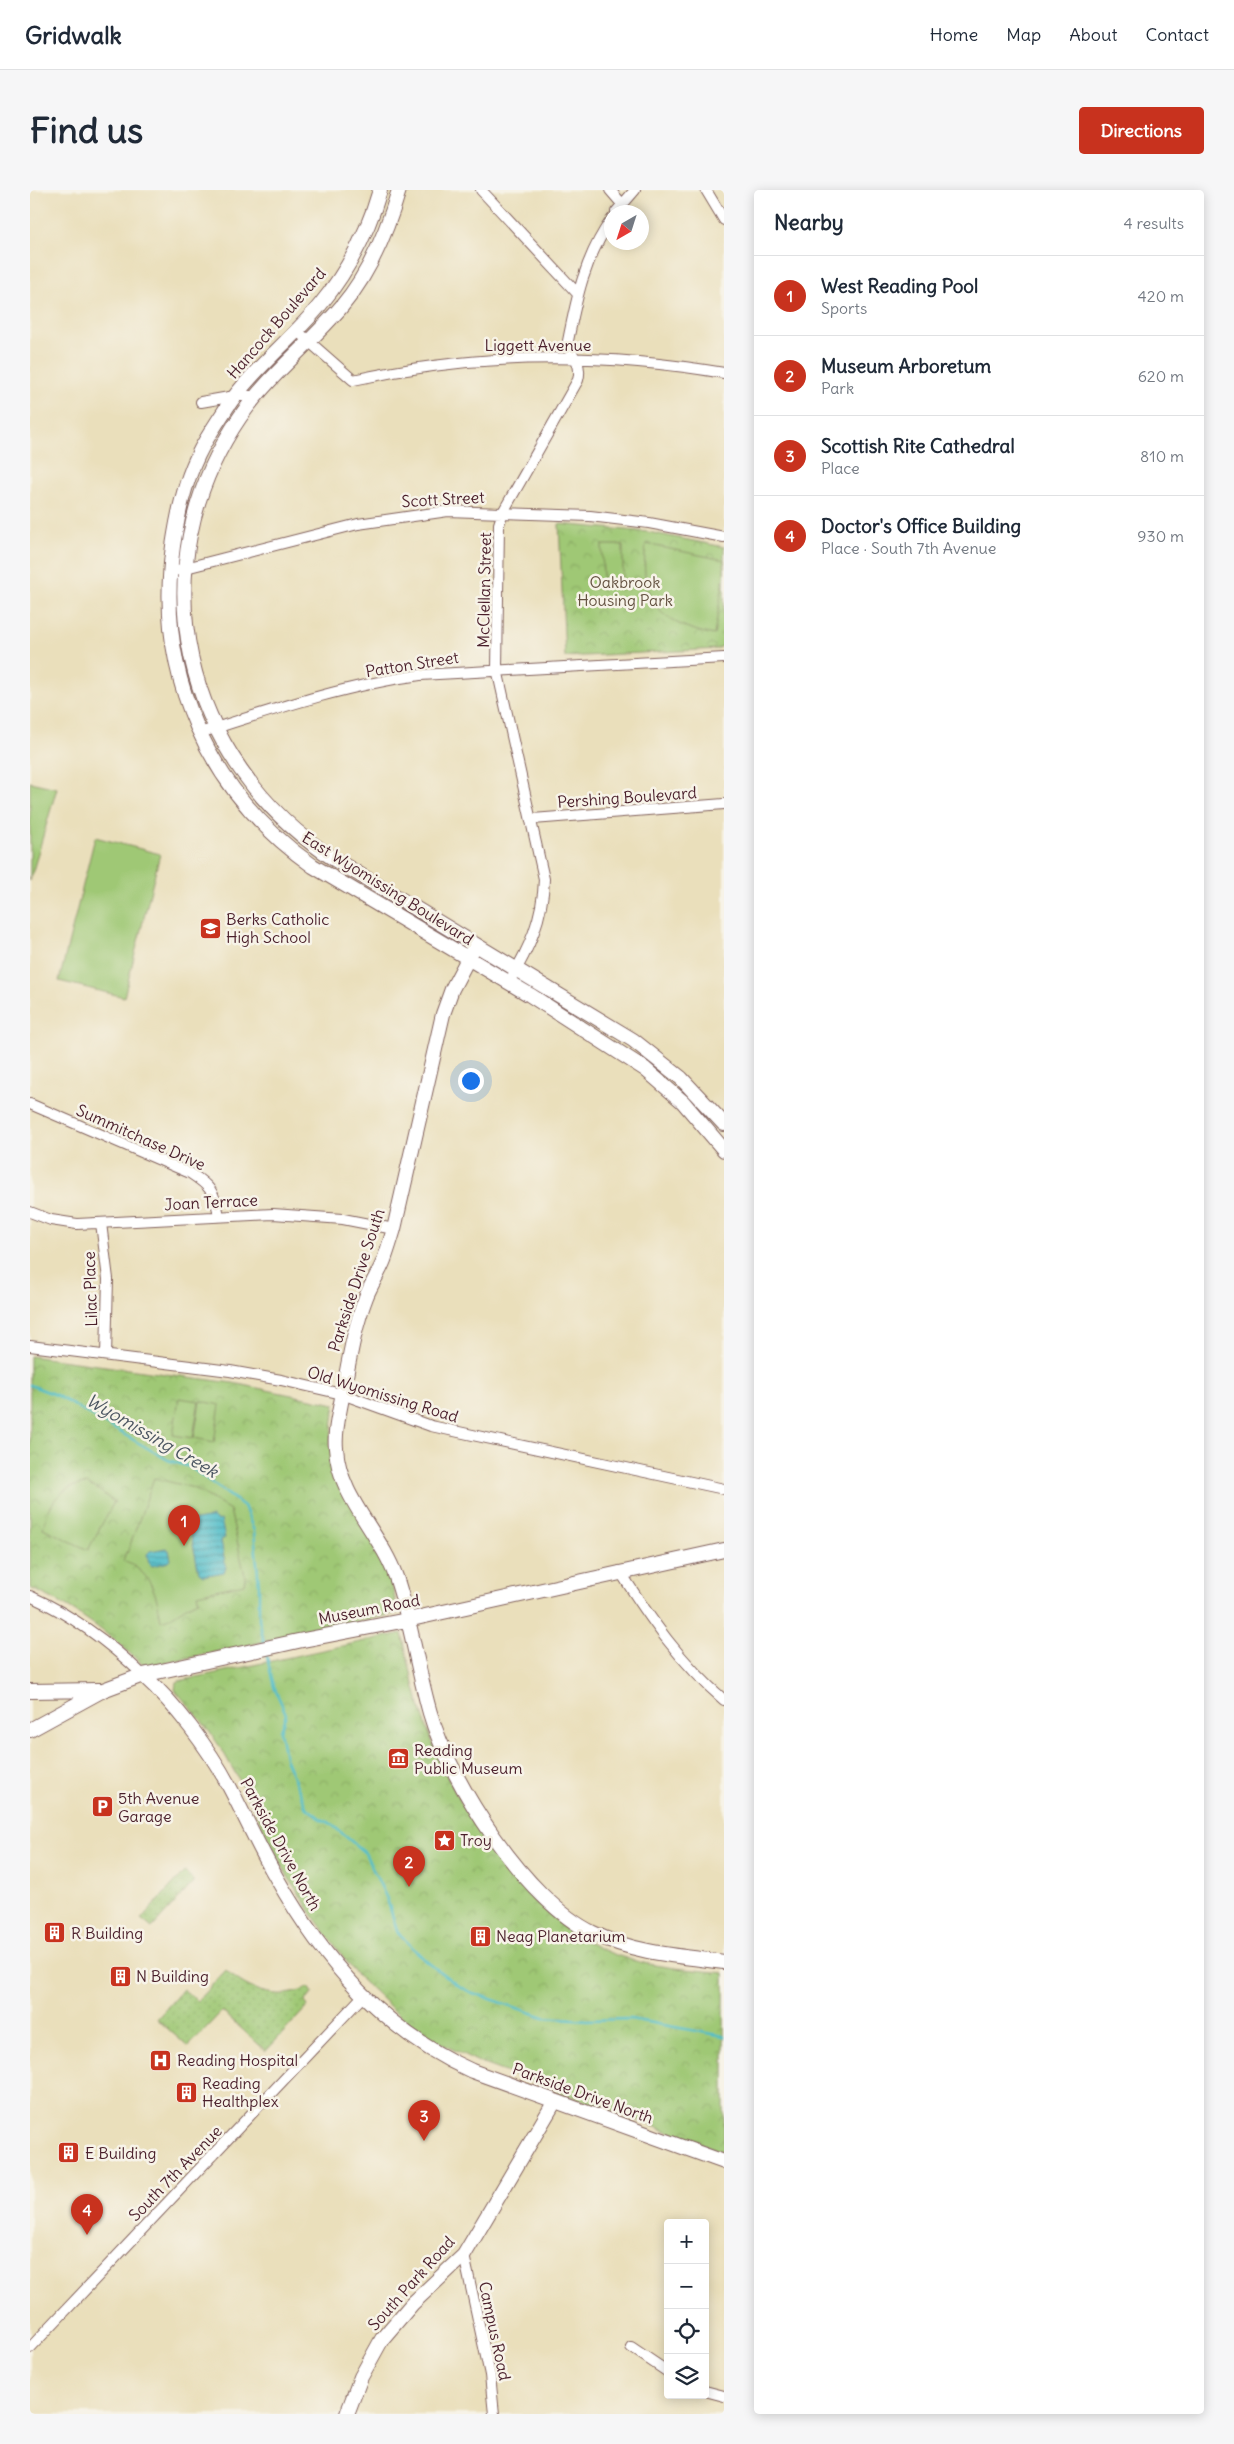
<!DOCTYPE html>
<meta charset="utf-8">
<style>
:root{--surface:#fff;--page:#f6f6f7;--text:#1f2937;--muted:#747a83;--line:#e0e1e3;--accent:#c8321e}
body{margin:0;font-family:Delius,sans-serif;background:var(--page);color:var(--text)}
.controls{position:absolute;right:15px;bottom:15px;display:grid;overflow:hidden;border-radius:5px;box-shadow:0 2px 12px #0003}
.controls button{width:45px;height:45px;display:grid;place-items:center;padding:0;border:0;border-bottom:1px solid var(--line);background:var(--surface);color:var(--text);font:25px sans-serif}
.compass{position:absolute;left:574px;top:15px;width:45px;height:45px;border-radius:50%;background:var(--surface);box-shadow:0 2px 12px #0003;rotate:219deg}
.you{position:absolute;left:440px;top:890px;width:18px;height:18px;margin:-12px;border:4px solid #fff;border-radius:50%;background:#1a73e8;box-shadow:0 0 0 8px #1a73e833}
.badge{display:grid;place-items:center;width:32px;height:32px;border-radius:50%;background:var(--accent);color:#fff;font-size:16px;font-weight:700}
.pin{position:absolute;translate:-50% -41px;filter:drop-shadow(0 1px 2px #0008)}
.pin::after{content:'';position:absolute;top:26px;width:18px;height:15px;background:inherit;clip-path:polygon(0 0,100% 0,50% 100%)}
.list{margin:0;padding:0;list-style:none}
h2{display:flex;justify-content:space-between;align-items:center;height:65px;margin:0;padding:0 20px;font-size:21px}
h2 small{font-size:16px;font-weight:400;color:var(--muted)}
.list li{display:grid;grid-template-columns:32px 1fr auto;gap:15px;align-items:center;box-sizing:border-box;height:80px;padding:0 20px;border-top:1px solid var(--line)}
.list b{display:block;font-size:19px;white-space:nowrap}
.list p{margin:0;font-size:16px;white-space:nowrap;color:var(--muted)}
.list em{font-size:16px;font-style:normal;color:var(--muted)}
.icon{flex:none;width:28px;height:28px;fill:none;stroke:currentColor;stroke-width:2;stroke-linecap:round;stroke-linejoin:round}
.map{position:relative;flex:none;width:694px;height:2224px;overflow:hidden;border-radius:5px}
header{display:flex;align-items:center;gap:30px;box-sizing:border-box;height:70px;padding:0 25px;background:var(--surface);border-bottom:1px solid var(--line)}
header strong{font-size:24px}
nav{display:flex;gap:28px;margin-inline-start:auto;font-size:18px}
.intro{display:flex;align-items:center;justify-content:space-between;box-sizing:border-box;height:120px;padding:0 30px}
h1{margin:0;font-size:35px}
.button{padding:12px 22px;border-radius:5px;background:var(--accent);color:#fff;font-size:18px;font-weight:700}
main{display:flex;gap:30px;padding:0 30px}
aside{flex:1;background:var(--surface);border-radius:5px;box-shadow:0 2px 12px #0003}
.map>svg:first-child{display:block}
</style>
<header>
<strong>Gridwalk</strong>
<nav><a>Home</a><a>Map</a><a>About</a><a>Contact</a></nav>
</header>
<div class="intro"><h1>Find us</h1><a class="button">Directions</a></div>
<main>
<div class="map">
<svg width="694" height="2224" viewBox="0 0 694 2224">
<defs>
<pattern id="grass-dots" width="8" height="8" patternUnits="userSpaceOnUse" patternTransform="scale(1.25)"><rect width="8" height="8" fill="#9fc874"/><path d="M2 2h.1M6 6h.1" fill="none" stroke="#8aab65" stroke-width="1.8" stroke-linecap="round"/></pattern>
<pattern id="park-crowns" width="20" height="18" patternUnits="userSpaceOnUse" patternTransform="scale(1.25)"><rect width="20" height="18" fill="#9fc874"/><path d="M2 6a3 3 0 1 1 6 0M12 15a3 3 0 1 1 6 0" fill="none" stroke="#8aab65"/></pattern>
<pattern id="water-rules" width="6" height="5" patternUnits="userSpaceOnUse" patternTransform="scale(1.25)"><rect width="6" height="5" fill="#50bdc9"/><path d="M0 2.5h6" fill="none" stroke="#4499a3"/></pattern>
</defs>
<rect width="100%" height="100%" fill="#f7f3e8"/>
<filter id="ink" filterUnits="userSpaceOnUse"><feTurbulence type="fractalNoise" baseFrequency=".02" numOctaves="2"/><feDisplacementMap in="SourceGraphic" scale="10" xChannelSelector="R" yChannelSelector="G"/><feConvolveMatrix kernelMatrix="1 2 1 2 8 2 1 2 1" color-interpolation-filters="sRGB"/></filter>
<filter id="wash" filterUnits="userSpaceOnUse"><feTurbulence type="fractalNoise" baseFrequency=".0096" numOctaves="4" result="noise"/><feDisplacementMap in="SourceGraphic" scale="20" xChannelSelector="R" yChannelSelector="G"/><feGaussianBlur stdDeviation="1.12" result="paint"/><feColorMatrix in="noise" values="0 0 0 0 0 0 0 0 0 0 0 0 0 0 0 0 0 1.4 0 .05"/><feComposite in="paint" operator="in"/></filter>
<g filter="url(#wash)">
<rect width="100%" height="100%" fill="#eadfbb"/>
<path fill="url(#grass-dots)" stroke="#747450" d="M155,1681L164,1692L122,1738L111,1729Z
M196,1780C218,1802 251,1812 279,1797L283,1803L275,1812L278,1816L236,1861L192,1821L158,1857L127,1829L153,1799L167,1811Z"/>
<path fill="url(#park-crowns)" stroke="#747450" d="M529,334L618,342L694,357V455L687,459L535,467Z
M0,1166L203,1193L305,1214L300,1255L357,1372L368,1423L120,1476L112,1474C75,1441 46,1418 0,1398Z
M372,1443C393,1543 416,1605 482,1684C511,1720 545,1751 589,1766C622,1778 660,1779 694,1783V1962L453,1874L410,1853L370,1826L326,1784L286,1730L257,1685L208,1588L191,1558L171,1530L145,1500L146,1493L149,1491Z"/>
<path fill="#9fc874" stroke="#747450" d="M616,354L694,370V387L684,445C628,433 609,412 616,354Z
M572,355H593V388L573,389Z
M0,592L27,598L0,691Z
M65,647L130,664L94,807L29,791Z
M149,1208L169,1211L163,1248L143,1245Z
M170,1211L190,1215L184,1252L164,1248Z
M124,1288L164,1298L200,1320L215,1386L214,1394L167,1404L169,1411C155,1415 145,1427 131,1431C127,1404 121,1381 93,1371L96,1362L99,1363L98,1361Z
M57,1294L70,1301L84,1312L58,1360L13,1338C20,1313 28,1296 57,1294Z"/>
<path fill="url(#water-rules)" stroke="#4d6e7a" d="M182,1327L187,1331L191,1330L195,1348L191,1350L196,1378L194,1382L173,1386L169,1383L159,1335L161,1331Z
M136,1358L139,1360L141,1370L139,1372L122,1376L119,1373L117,1364L120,1361Z"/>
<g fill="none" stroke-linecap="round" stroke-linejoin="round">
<path stroke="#50bdc9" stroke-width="2.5" d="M0,1195L26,1205L138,1270L160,1277L214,1316L224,1341L229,1396V1429L234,1453
M236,1463L244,1497L256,1524L250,1541L255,1568L276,1617L291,1629L300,1633L335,1663L357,1709L368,1743L396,1771L427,1795L440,1802L514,1827L558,1830L600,1829L694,1846"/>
</g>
</g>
<g filter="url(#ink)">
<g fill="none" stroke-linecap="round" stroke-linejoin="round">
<defs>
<path id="street" d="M451,0L547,103
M580,0L592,14
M676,0L694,30
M586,22L605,0
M266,140L323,190C445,163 571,162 694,183
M171,212L205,206H226
M140,382L328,334L418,321L560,326L619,333L694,347
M170,543C242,520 316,495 390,485L694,468
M503,629L694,614
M479,792C499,759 513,728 514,689L467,479L469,334L473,322L548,190C552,176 545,167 537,156C546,110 554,68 582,29
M0,914L160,983C180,996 185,1002 189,1026
M0,1022L21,1030L47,1034L243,1024L313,1029L364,1039
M71,1033L78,1089L76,1165
M0,1156L200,1181L251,1190L312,1204L401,1236L694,1299
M590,1381C620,1429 651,1473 694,1510
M0,1406C44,1426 79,1452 113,1485
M434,2065L460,2185L464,2224
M601,2157L638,2182
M0,2158L332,1807
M675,2201L694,2206"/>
<path id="secondary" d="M350,0C338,42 318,81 290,115C260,151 223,179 197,217C187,233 176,248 168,265C154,294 148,324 143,356C125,484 178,602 283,676L500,805L615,879L653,912L694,960
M369,0C357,41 340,83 312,116C280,154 239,185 210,227C107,378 152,570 304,669L603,850L651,888L694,934
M442,761L422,799L413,824L364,1039C361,1049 358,1059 354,1070C349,1083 341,1094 336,1107C324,1138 319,1171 313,1202C310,1221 304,1239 306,1258C309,1308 350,1342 366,1387C381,1431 387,1478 400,1523C420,1592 496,1711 563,1743C604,1763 649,1766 694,1772
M113,1485C146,1515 178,1557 199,1596C215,1626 229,1658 246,1687C293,1770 354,1842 442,1881L694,1972
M0,1501L70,1500
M0,1540L73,1500L113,1485L268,1451L377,1430L694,1360
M317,2224L331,2187L352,2149L382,2114L434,2065L525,1911"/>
</defs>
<use href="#street" stroke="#82625d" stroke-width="12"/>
<use href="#secondary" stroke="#82625d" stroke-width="16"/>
<use href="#street" stroke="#fff" stroke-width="10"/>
<use href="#secondary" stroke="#fff" stroke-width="14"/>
</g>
</g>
<defs>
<symbol id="school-square" viewBox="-11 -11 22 22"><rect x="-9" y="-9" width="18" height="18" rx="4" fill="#c8321e" stroke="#f7f3e8"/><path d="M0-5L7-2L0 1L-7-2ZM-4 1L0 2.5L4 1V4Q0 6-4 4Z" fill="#fff"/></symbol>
<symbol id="museum-square" viewBox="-11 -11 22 22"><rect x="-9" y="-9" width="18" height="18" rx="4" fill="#c8321e" stroke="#f7f3e8"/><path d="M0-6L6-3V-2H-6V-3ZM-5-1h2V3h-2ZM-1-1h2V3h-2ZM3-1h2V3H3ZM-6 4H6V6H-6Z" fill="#fff"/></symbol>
<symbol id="parking-square" viewBox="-11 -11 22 22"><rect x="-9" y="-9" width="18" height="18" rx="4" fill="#c8321e" stroke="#f7f3e8"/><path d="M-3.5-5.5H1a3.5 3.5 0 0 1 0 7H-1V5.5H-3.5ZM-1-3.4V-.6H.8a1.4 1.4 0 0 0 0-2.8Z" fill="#fff"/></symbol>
<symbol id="sight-square" viewBox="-11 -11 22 22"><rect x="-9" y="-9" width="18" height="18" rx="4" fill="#c8321e" stroke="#f7f3e8"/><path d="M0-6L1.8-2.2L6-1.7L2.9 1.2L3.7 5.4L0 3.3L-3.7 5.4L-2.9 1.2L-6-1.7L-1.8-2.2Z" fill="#fff"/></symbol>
<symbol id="building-square" viewBox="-11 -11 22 22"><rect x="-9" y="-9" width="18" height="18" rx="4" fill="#c8321e" stroke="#f7f3e8"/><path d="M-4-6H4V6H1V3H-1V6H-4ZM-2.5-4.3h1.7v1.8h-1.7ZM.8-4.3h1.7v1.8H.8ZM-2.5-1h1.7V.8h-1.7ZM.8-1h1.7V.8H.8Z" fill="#fff"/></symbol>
<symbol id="hospital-square" viewBox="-11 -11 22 22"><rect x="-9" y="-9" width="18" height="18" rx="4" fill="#c8321e" stroke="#f7f3e8"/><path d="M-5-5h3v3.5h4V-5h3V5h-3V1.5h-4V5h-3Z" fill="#fff"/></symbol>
</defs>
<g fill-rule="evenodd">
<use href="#school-square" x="168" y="726" width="25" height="25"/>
<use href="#museum-square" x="356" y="1556" width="25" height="25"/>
<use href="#parking-square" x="60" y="1604" width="25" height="25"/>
<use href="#sight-square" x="402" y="1638" width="25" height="25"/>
<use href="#building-square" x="12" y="1730" width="25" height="25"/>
<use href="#building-square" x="438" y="1734" width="25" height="25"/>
<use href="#building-square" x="78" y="1774" width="25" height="25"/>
<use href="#hospital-square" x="118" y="1858" width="25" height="25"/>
<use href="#building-square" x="144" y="1890" width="25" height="25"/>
<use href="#building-square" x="26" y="1950" width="25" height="25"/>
</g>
<g text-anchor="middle" stroke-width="5" stroke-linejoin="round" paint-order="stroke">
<g font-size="16" fill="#4a1f2b" stroke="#f7f3e8">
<text transform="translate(246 133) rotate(-49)" y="6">Hancock Boulevard</text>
<text x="508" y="161">Liggett Avenue</text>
<text transform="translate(413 309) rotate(-3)" y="6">Scott Street</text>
<text transform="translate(454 400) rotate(-89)" y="6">McClellan Street</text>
<text transform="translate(382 474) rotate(-9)" y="6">Patton Street</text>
<text transform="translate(597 607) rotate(-4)" y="6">Pershing Boulevard</text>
<text transform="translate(358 698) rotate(32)" y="6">East Wyomissing Boulevard</text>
<text transform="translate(111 947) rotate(24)" y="6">Summitchase Drive</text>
<text transform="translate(181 1012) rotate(-3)" y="6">Joan Terrace</text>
<text transform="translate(326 1090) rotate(-72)" y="6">Parkside Drive South</text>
<text transform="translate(60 1099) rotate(-92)" y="6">Lilac Place</text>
<text transform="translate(353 1204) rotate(17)" y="6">Old Wyomissing Road</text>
<text transform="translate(339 1419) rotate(-11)" y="6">Museum Road</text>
<text transform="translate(251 1654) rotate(61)" y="6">Parkside Drive North</text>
<text transform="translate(553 1903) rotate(20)" y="6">Parkside Drive North</text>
<text transform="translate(145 1983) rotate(-46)" y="6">South 7th Avenue</text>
<text transform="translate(381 2093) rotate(-48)" y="6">South Park Road</text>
<text transform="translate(465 2141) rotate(78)" y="6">Campus Road</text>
</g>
<g font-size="16" fill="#645241" stroke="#f7f3e8">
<text x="595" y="398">Oakbrook<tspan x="595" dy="18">Housing Park</tspan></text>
</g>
<g font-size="16" fill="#4a1f2b" stroke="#f7f3e8" text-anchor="start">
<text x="196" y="735">Berks Catholic<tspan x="196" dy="18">High School</tspan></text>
<text x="384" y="1566">Reading<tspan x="384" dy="18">Public Museum</tspan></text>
<text x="88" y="1614">5th Avenue<tspan x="88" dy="18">Garage</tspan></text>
<text x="430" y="1656">Troy</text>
<text x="41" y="1749">R Building</text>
<text x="466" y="1752">Neag Planetarium</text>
<text x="106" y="1792">N Building</text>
<text x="147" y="1876">Reading Hospital</text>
<text x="172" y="1899">Reading<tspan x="172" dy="18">Healthplex</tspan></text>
<text x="55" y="1969">E Building</text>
</g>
<g font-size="18" font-style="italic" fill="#4c5662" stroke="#f7f3e8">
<text transform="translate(122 1246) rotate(30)" y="6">Wyomissing Creek</text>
</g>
</g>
</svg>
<div class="controls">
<button>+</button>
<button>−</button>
<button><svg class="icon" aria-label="locate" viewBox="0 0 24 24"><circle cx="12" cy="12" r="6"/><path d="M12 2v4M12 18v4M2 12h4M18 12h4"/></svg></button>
<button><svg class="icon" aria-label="layers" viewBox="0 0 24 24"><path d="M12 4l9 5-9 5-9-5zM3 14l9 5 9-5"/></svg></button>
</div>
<svg class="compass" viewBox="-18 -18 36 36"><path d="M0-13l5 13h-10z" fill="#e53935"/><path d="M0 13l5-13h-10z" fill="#747a83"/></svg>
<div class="you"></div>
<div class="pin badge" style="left:154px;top:1356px">1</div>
<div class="pin badge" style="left:379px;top:1697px">2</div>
<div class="pin badge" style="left:394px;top:1951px">3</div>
<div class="pin badge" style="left:57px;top:2045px">4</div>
</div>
<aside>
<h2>Nearby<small>4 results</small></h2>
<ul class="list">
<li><span class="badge">1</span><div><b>West Reading Pool</b><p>Sports</p></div><em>420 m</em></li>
<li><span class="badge">2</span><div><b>Museum Arboretum</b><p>Park</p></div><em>620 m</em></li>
<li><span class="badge">3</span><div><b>Scottish Rite Cathedral</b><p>Place</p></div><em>810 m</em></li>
<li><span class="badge">4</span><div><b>Doctor's Office Building</b><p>Place · South 7th Avenue</p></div><em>930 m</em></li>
</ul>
</aside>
</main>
